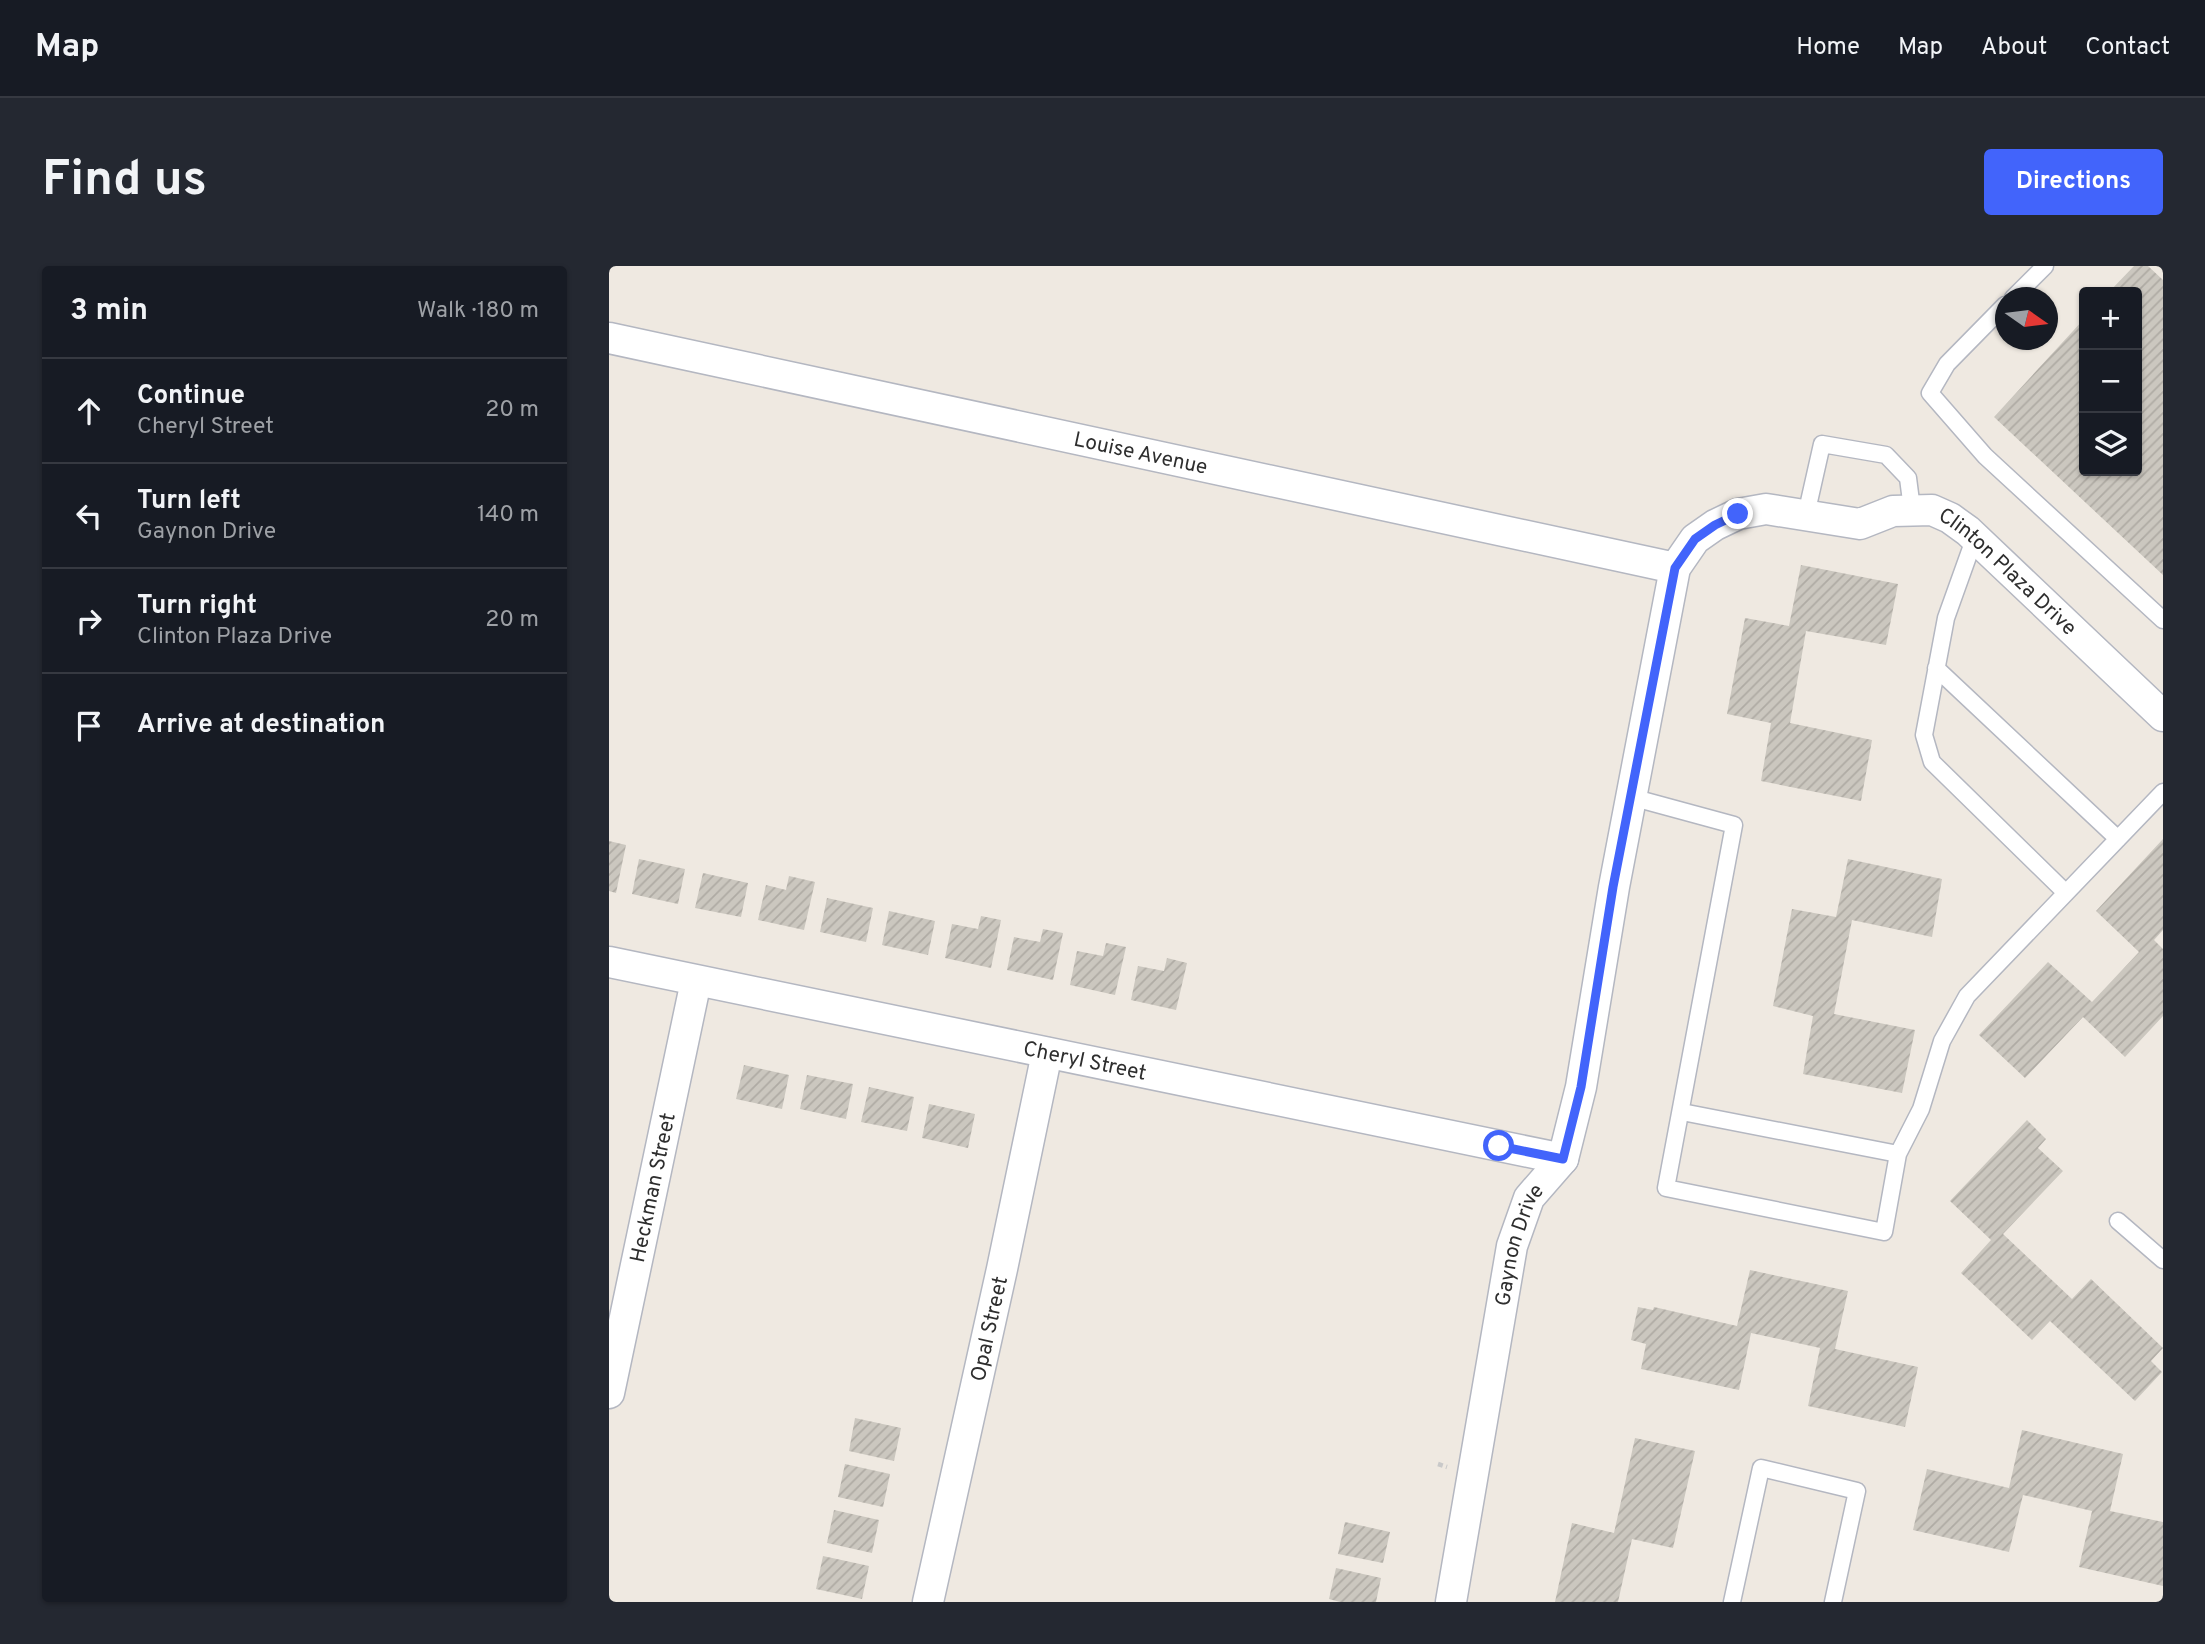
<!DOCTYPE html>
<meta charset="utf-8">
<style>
:root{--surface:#171b24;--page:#242831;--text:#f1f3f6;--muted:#9ea1a6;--line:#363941;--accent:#4264fb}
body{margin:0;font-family:Overpass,sans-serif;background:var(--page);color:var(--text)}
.controls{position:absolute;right:21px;top:21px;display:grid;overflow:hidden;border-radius:7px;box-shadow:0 2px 5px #0004}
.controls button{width:63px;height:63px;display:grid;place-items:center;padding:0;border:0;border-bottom:2px solid var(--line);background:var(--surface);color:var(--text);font:35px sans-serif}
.compass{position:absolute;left:1386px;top:21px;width:63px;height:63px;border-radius:50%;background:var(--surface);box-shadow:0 2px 5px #0004;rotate:104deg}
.stop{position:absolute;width:21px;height:21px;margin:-16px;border:5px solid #4264fb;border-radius:50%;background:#fff}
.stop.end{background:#4264fb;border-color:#fff;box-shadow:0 2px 7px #0008}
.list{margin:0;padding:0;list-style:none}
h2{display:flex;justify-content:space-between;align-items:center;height:91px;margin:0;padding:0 28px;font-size:30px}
h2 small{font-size:23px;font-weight:400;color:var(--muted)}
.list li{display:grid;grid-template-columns:46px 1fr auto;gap:21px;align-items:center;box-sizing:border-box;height:105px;padding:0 28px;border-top:2px solid var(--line)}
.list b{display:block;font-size:26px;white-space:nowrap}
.list p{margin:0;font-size:23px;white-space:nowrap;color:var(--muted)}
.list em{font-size:23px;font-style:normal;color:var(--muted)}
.icon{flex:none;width:38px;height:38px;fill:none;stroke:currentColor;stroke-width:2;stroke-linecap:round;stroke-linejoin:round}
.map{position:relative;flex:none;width:1554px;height:1336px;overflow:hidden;border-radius:7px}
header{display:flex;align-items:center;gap:42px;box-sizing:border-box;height:98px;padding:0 35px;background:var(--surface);border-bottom:2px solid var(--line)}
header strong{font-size:33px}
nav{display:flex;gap:38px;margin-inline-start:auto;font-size:24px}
.intro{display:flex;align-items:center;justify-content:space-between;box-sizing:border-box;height:168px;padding:0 42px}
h1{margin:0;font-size:49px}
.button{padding:18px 32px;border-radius:7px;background:var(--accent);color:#fff;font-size:24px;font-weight:700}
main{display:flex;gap:42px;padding:0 42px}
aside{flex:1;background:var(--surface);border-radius:7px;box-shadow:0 2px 5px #0004}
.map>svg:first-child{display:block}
</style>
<header>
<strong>Map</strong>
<nav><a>Home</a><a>Map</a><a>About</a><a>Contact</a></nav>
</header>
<div class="intro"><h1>Find us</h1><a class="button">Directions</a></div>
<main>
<aside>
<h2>3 min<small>Walk · 180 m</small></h2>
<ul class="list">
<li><svg class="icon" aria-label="ahead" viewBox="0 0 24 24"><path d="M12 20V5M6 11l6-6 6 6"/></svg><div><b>Continue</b><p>Cheryl Street</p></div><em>20 m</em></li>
<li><svg class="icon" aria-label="left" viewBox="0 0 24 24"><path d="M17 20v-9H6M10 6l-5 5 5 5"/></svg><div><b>Turn left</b><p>Gaynon Drive</p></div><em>140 m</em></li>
<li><svg class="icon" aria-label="right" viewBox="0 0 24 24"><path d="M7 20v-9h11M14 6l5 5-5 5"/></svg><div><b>Turn right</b><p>Clinton Plaza Drive</p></div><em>20 m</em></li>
<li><svg class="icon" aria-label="arrive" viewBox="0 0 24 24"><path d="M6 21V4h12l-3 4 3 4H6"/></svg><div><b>Arrive at destination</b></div></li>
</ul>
</aside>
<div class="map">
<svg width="1554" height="1336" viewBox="0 0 1554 1336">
<defs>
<pattern id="building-hatch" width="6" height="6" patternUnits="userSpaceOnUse" patternTransform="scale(1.75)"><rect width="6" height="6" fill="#cbc7bf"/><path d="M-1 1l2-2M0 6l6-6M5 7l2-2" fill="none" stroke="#afaba4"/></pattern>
</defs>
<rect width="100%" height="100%" fill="#efe9e1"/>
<path fill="url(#building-hatch)" d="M1525,0H1539L1554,14V309L1385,151L1475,53V205H1528V26H1500Z
M1192,299L1289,318L1277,379L1197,365L1181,457L1263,474L1252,535L1152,515L1162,457L1118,448L1136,352L1180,360Z
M1554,573V664L1545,674L1554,683V750L1516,791L1474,751L1416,812L1370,769L1439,696L1483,736L1530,686L1487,645Z
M0,575L17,579L7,627L0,625Z
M30,593L76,603L69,638L23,628Z
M1239,593L1333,613L1323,671L1243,654L1225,748L1306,764L1293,827L1194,808L1204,750L1164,740L1183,643L1227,651Z
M94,607L139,617L132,651L86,642Z
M180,610L206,616L195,664L149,654L157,619L177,624Z
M218,632L264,642L257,676L211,666Z
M280,645L326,655L319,689L273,679Z
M372,650L392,654L382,702L336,692L343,658L369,663Z
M434,663L454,667L444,714L398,704L405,671L431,676Z
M497,677L517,681L506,729L461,719L468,685L494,690Z
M558,692L578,697L567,744L522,734L529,700L555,705Z
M135,799L180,809L173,843L127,833Z
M198,809L244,818L237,853L191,843Z
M260,821L305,831L298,865L252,856Z
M320,838L366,848L359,882L313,872Z
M1418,854L1437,873L1429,882L1454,905L1394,968L1463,1033L1482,1013L1554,1082L1542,1095L1553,1106L1526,1135L1441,1055L1423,1074L1352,1007L1382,974L1341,935Z
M1141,1004L1239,1025L1226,1083L1309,1101L1296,1161L1199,1140L1211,1082L1142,1067L1130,1124L1032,1103L1037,1078L1022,1074L1029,1041L1044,1044L1045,1041L1128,1060Z
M246,1152L292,1162L285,1195L240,1185Z
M1413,1164L1514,1188L1501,1245L1554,1256V1320L1470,1301L1483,1245L1414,1229L1400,1286L1304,1264L1318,1203L1400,1222Z
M1026,1172L1086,1185L1064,1282L1023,1273L1009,1336H946L963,1257L1005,1267Z
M236,1198L281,1208L274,1241L229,1231Z
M225,1244L270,1254L263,1287L218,1277Z
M736,1256L781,1266L774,1297L729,1288Z
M214,1290L260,1300L253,1333L207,1323Z
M727,1302L772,1312L767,1336H731L720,1333Z"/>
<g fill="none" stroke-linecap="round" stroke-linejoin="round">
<defs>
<path id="service" d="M1404,32L1436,0
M1396,39L1338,98L1321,127L1376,190L1554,354
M1197,249L1213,178L1277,189L1299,212L1303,243
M1366,271L1337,352L1315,469L1323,496L1457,627
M1327,402L1509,573
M1022,531L1125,559L1057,922L1275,966L1289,888L1073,846
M1289,888L1312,843L1333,775L1358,730L1554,526
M1509,955L1554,994
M1123,1336L1152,1202L1248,1225L1224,1336"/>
<g id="minor">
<path id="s1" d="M0,72L1066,302"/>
<path id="s2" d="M0,696L954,893"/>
<path id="s3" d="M0,1127L87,715"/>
<path id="s4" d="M319,1336L393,1003L438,787"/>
<path id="s5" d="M842,1336L903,980L920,932L954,893L972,821L1005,621L1066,302L1086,273L1106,259L1129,248L1157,243L1251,258L1284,245L1323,244L1341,252L1359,265L1554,450"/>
</g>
</defs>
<use href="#service" stroke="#b4b7c1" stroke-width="19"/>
<use href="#minor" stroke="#b4b7c1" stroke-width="33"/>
<path stroke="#c9c9c9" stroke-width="4.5" stroke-dasharray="5 3.5" stroke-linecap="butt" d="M829,1198L838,1201"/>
<use href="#service" stroke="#fff" stroke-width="16"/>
<use href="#minor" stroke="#fff" stroke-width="30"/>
</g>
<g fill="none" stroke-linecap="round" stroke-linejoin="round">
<path stroke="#4264fb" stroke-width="9" d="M890,880L954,893L972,821L1004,621L1066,302L1086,273L1106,259L1129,248"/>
</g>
<g text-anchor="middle" stroke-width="5" stroke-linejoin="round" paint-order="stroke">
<g font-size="21" fill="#2e2e2e" stroke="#fff">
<text dy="7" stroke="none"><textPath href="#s1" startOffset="544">Louise Avenue</textPath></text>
<text dy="7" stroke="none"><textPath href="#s5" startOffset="1447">Clinton Plaza Drive</textPath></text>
<text dy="7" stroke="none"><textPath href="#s2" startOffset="486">Cheryl Street</textPath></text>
<text dy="7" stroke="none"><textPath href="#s3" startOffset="210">Heckman Street</textPath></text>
<text dy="7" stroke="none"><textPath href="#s5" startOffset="364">Gaynon Drive</textPath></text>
<text dy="7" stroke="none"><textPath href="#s4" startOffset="280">Opal Street</textPath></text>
</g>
</g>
</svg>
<div class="controls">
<button>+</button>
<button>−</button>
<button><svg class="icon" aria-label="layers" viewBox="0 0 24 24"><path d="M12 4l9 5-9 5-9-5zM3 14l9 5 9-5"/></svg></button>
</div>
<svg class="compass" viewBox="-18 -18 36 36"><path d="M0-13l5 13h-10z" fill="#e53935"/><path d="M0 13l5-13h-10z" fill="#9ea1a6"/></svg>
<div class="stop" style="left:890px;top:880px"></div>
<div class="stop end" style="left:1129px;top:248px"></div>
</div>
</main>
